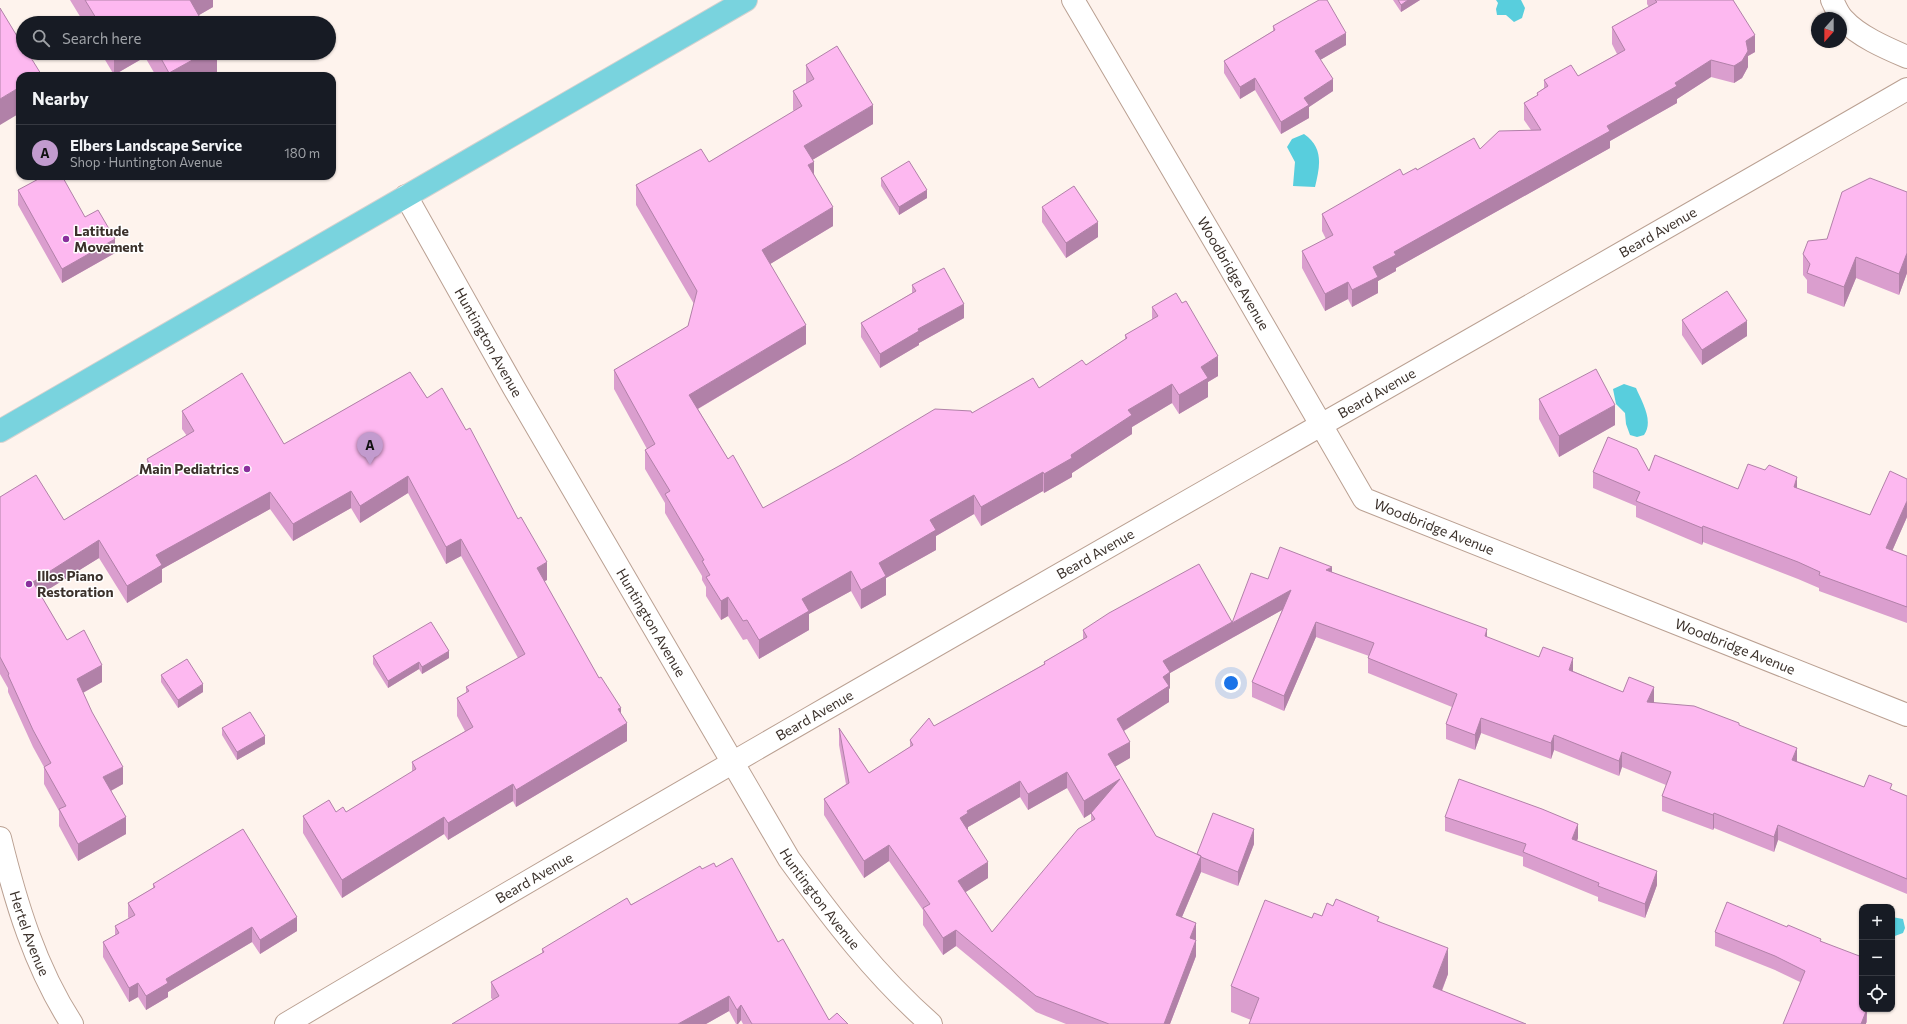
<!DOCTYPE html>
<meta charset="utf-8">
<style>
:root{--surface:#171b24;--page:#242831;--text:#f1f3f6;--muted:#9ea1a6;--line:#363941;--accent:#c29bce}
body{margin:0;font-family:Commissioner,sans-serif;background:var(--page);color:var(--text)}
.controls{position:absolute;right:12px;bottom:12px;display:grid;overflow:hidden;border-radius:8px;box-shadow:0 1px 3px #0004}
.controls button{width:36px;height:36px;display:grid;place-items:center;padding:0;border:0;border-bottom:1px solid var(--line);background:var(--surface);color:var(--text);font:20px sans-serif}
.compass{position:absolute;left:1811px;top:12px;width:36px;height:36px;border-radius:50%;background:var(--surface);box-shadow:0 1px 3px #0004;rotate:201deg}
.you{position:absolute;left:1231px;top:683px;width:14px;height:14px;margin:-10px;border:3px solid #fff;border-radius:50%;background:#1a73e8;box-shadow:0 0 0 6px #1a73e833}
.badge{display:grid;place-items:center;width:26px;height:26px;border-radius:50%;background:var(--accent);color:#111;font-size:13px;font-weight:700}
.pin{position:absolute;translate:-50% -33px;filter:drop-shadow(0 1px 2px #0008)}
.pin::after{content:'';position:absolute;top:21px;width:14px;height:12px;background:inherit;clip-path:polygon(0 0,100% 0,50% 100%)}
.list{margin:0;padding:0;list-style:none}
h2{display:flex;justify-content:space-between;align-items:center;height:52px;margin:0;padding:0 16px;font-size:17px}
h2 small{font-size:13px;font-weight:400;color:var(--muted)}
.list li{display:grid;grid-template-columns:26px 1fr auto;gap:12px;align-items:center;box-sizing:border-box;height:56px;padding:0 16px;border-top:1px solid var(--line)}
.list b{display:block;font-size:15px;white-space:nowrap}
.list p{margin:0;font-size:13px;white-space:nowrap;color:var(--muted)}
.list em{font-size:13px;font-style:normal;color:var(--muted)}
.icon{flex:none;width:22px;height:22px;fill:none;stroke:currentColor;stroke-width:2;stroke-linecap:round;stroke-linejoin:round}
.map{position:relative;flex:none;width:1907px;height:1024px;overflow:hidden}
.search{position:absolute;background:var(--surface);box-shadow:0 1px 3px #0004;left:16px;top:16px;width:320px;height:44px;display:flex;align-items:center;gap:10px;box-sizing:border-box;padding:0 14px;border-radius:22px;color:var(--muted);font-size:15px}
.panel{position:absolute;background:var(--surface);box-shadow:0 1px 3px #0004;left:16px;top:72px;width:320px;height:108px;border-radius:12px}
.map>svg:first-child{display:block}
</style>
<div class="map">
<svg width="1907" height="1024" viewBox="0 0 1907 1024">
<rect width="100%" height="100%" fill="#fef3ed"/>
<path fill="#58cedd" d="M1496,0H1521L1525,8L1522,18L1514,22L1506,15H1497L1496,9L1498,3Z
M1304,134C1324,148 1320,166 1315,187L1293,186L1295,162L1287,147L1292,139Z
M1624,384L1636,388C1642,402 1654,421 1644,435L1637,437L1630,435L1626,424L1625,413L1616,404L1613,389Z
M1892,917L1903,919L1905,928L1903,933L1892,937Z"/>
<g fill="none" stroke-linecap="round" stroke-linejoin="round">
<defs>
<g id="minor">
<path id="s1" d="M1073,0L1221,252L1364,499L1907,715"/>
<path d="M1832,0C1835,6 1838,14 1843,19C1858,36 1886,48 1907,57"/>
<path id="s2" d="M406,196L514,388L789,859C832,918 876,976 931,1024"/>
<path id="s3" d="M0,838C16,903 35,967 72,1024"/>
<path id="s4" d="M286,1024C822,706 1367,401 1907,89"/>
</g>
<path id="major" d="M0,431L746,0"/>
</defs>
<use href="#minor" stroke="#baa092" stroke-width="24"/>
<use href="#major" stroke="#d4d2d0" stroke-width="24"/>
<use href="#minor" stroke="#fff" stroke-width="22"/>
<use href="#major" stroke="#79d3de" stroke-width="22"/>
</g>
<path fill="#da9ece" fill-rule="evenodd" d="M70,0H213V7L199,15L203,23H84Z
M1393,0H1420L1401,12Z
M1647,0H1733L1755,52L1748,56V67L1742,78L1734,83L1711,77L1677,99V103L1610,141V148L1396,268V271L1378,281V293L1352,307L1348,299L1325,311L1302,268V251L1326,239L1322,231V214L1403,175L1480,149L1531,130L1524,120V103L1537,96V93L1544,88V80L1578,76L1617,54L1612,44V27L1649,7L1647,4Z
M1273,26L1346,45L1320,60L1333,91L1309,107V118L1281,134L1255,90L1240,99L1224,73V61L1273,31Z
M101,53H217V72L210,76H156L145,57L114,75Z
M806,65L873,124L812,160L814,174L833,226L770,264L806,344L698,409L728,459L763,508L972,413L1039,388L1086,365L1125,339V335L1152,320V307L1218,376L1208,382V397L1179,414L1172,403L1132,427V434L1072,473V477L1044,493L1043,491L981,526L974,514L936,536V550L886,578V595L861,609L851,591L809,614V630L759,659L747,639L743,640L728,616L721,620L706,596V587L702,580V576L665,513V503L645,469V450L647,449L614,389V370L688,326L694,304L636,205V185L709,162L794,111L793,110V91L806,83Z
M881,178L927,198L899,215L881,186Z
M18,190L115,253L62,283L18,205Z
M1907,192V273L1899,295L1856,278L1844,307L1807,293V280L1803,275V254L1827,239Z
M1042,207L1098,237L1066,258L1042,222Z
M912,285L964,318L919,343V345L880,368L861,337V323L912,293Z
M1682,320L1747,336L1702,365L1682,335Z
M410,372L547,580L544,581L599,678L621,714L627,741L516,807L513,801L448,840L444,834L342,898L303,833V816L336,812H346L412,772V762L465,731L457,716V698L466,693V687L518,658L461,556L446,564L408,493L360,523L351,508L293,541L270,509L162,569V582L127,603L99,558L40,594L67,640L102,682L83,693L123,784L111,791L126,834L78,861L59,826V811L44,784V767L33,747L8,692V688L0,674V497L64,520L147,469V459L187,436L182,429V411L284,444Z
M1539,399L1615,425L1559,457L1539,419Z
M1649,471L1738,489H1797L1870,515L1907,479V517L1892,551L1907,556V623L1819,591V588L1798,579L1703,542L1702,545L1636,517V506L1593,488V472Z
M1332,572L1487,637L1573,671L1623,692L1654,702L1653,703L1739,725L1797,761L1864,787L1892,790L1907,796V894L1778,840L1774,852L1714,828L1713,830L1662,811V796L1666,785L1622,767L1619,776L1554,750L1551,759L1481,733L1475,750L1446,739V724L1452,707L1368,673V658L1369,656L1316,637L1284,711L1252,697V682L1282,610L1232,638L1268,579Z
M1083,630L1232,638L1170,673V688L1169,689V702L1124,731L1130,758L1115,766L1156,836L1197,854L1254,844L1238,886L1201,872L1182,917L1196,923V956L1170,1024H1066L1036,1012L956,946L943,955L923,925V910L889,861L864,878L824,815V799L846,784L839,745V728L869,773L910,747V740L1044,664V662L1083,639ZM1067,788L1084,818L1091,813V821L992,932L965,892L988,878L967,830L968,827L1020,797L1028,810Z
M373,656L449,658L422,674L419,669L388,688L373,664Z
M161,675L203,692L178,708L161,682Z
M222,728L265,744L237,760L222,735Z
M1445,817L1578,838L1577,841L1657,885L1645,918L1598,901V897L1523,866V857L1445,831Z
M716,867L778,942L829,1020L848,1024H743L741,1020L738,1024H736L729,1011L706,1024H452L493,1000L491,998V982L542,953V949L702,869Z
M153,884L297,931L260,954L252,942L168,992V997L146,1010L138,997L129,1002L103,957V942L115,936V926L129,919L128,917V903L153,888Z
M1322,916L1379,921L1448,974L1442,991L1251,1020L1231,1012V986L1312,918Z
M1715,932L1821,941L1862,1009H1868L1867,1012V1023L1800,982L1775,970L1715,946Z"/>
<path fill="#b181a8" d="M187,0H213V7L187,22Z
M1408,0H1420L1401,12V5Z
M1346,33V45L1315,63V51Z
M1755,35V52L1748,56V67L1742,78L1734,83V66L1746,41Z
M114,53H145V57L114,75Z
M205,53H217V72L210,76H169V73Z
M1711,60V77L1677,99V103L1610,141V148L1396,268V271L1378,281V293L1352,307V290L1373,267L1394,252L1607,126Z
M1255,78V90L1240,99V87Z
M1333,79V91L1309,107V118L1281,134V122L1304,98Z
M20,87V113L0,125V99Z
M873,105V124L804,165V146Z
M814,162V181L808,165Z
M927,190V198L899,215V207Z
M833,207V226L762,269V250Z
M1098,222V237L1066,258V243Z
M115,239V253L62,283V269Z
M1907,253V273L1899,295V274Z
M1856,257V278L1844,307V287Z
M1348,282V299L1325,311V294Z
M964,304V318L919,343V345L880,368V354L918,329Z
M1747,321V336L1702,365V350Z
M806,325V344L689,414V395Z
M1218,356V376L1208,382V397L1179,414V395L1201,367Z
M1172,384V403L1132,427V434L1072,473V477L1044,493V474L1071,455L1128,410Z
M1615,405V425L1559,457V436Z
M1043,472V491L981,526V507Z
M408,476V493L360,523V506Z
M1797,477V493L1794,487Z
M351,491V508L293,541V524Z
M270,492V509L162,569V582L127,603V586L156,555Z
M974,495V514L936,536V550L886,578V595L861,609V590L879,563L930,520Z
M1907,501V517L1886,565V548Z
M1703,526V542L1702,545V528Z
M461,539V556L446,564V547Z
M99,540V558L33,599V582Z
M547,562V580L537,585V568Z
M1332,567V582L1326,570Z
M851,571V591L809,614V630L759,659V640L802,599Z
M1291,590V605L1232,638V623Z
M728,597V616L721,620V601Z
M1232,622V638L1170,673V688L1169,689V702L1117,735V719L1163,661Z
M1316,622V637L1284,711V696Z
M1487,629V644L1485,636Z
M449,651V658L422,674V667Z
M1573,658V673L1569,670Z
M419,662V669L388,688V681Z
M102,665V682L77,696V679Z
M203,684V692L178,708V700Z
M1654,687V702L1647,717V702Z
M621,708V725L618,709Z
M1481,718V733L1475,750V735Z
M627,723V741L516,807V790Z
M1554,735V750L1551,759V743Z
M265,736V744L237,760V752Z
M1130,742V758L1108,771V754Z
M1797,748V763L1792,760Z
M1622,752V767L1619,776V761Z
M123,767V784L103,795V777Z
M1067,772V788L1028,810V794Z
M1120,779V796L1084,818V801Z
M1020,781V797L968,827V829L960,834V818L967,811Z
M513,784V801L448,840V823Z
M1714,813V828L1713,830V815Z
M126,817V834L78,861V844Z
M444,817V834L342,898V880Z
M1578,824V838L1572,853V839Z
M1778,825V840L1774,852V837Z
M1254,829V844L1238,886V872Z
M889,845V861L864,878V861Z
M1201,856V872L1176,931V915Z
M988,862V878L958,897V881Z
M1657,871V885L1645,918V904Z
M297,917V931L260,954V940Z
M1196,923V939L1190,954V938Z
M252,927V942L168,992V997L146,1010V996L166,979Z
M956,930V946L943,955V938Z
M1196,940V956L1170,1024H1164Z
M1448,948V974L1433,1013V987Z
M138,983V997L129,1002V988Z
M729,996V1011L706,1024H678Z
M741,1005V1020L738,1024H737V1010Z
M1863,1009H1868L1867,1012L1866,1024H1861Z"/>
<path fill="#fdb8f0" stroke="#b181a8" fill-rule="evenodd" d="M85,0H190L203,23H99Z
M1319,0H1327L1346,33L1315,51L1333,79L1304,98L1309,105L1281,122L1255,78L1240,87L1224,61L1275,30L1273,26Z
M1398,0H1408L1401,5Z
M1655,0H1733L1755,35L1746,41L1748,51L1742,61L1734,66L1711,60L1675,83L1677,86L1607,126L1610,131L1394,252L1396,255L1373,267L1378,277L1352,290L1348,282L1325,294L1302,251L1333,235L1322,214L1400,169L1403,175L1416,168L1417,170L1474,138L1480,149L1499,131L1541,130L1524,103L1538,95L1537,93L1548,86L1544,80L1571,65L1578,76L1625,50L1612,27L1657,2Z
M0,8L23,46V53H28L41,74L38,76H20V87L0,99Z
M837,46L873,105L804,146L814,162L808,165L833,207L762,250L806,325L689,395L728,459L733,455L763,508L848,461L935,409L971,411L972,413L1033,378L1039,388L1082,360L1086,365L1127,338L1125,335L1158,316L1152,307L1176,293L1182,303L1186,301L1218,356L1201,367L1208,378L1179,395L1172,384L1128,410L1132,415L1071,455L1072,458L1044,474L1043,472L981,507L974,495L930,520L936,530L879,563L886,576L861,590L851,571L802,599L809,611L759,640L747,620L743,621L728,597L721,601L706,577L710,575L702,561L704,560L665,494L670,491L645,450L655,444L614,370L688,326L697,291L636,185L701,149L709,162L802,106L793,91L814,79L806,65Z
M158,53H205L169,73Z
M909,161L927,190L899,207L881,178Z
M44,176H62L85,217L98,210L115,239L62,269L18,190Z
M1870,178L1907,192V253L1899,274L1856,257L1844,287L1807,273L1810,264L1803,254L1808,241L1827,239L1842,192Z
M1074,186L1098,222L1066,243L1042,207Z
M944,268L964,304L918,329L919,331L880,354L861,323L916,291L912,285Z
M1727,291L1747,321L1702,350L1682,320Z
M1596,369L1615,405L1559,436L1539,399Z
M410,372L427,398L442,388L466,430L470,428L518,519L521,517L547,562L537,568L599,678L601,677L621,708L618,709L627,723L516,790L513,784L448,823L444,817L342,880L303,816L329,800L336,812L343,807L346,812L416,769L412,762L473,727L457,698L469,691L466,687L525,654L461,539L446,547L408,476L360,506L351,491L293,524L270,492L156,555L162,565L127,586L99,540L33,582L67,640L84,630L102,665L77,679L92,712L123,767L103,777L126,817L78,844L59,809L66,806L44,767L51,763L33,730L8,675L9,674L0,657V497L36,475L64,520L151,467L147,459L194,431L182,411L242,373L284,444Z
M1608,437L1637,449L1649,471L1655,455L1738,489L1748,464L1765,470L1769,465L1797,477L1794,487L1870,515L1890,471L1907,479V501L1886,548L1907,556V607L1819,575L1820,572L1798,562L1703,526L1702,528L1636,501L1640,492L1593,472Z
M1280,547L1332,567L1326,570L1487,629L1485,636L1539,657L1543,647L1573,658L1569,670L1623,692L1629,677L1654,687L1647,702L1694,706L1739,723V725L1797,748L1792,760L1864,787L1869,775L1892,784L1890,789L1907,796V879L1778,825L1774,837L1714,813L1713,815L1662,796L1671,772L1622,752L1619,761L1554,735L1551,743L1481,718L1475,735L1446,724L1457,694L1368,658L1374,643L1316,622L1284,696L1252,682L1291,590L1232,623L1251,573L1268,579Z
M1199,564L1232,622L1163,661L1170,672L1163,677L1169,686L1117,719L1130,742L1108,754L1156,836L1201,856L1176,915L1196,923L1190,938L1196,940L1164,1024H1109L1036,996L956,930L943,938L923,908L930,904L889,845L864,861L824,799L849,783L839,728L869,773L913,745L910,740L929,718L934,726L1045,664L1044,662L1087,637L1083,630L1109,613ZM1067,772L1084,801L1120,779L1091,813L1095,819L1078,829L992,932L958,881L988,862L960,818L968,813L967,811L1020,781L1028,794Z
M431,622L449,651L422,667L419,662L388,681L373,656Z
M187,659L203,684L178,700L161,675Z
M250,712L265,736L237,752L222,728Z
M1459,779L1542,809L1578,824L1572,839L1657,871L1645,904L1598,886L1599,883L1523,852L1526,844L1445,817Z
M1213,813L1254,829L1238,872L1201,857V856L1197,854Z
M243,829L297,917L260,940L252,927L166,979L168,983L146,996L138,983L129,988L103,942L119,933L115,926L135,915L128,903L155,887L153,884Z
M732,858L778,942L783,939L829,1020L837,1013L848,1024H752L741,1005L737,1010L729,996L678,1024H452L499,996L491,982L544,952L542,949L627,898L631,905L700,866L702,869L714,863L716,867Z
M1336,899L1379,917L1377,921L1448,948L1433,987L1526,1024H1249L1259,998L1231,986L1265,900L1312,918L1314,913L1322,916L1327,903L1333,906Z
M1727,902L1787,927L1788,925L1821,939L1820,941L1862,957V1009H1867L1861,1024H1783L1805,971L1775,956L1715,932Z"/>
<g fill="#89309d" stroke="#fff" stroke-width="1.5">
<circle cx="66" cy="239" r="4"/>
<circle cx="247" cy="469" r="4"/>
<circle cx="29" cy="584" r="4"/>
</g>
<g text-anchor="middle" stroke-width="3" stroke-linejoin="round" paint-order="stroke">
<g font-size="14" font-weight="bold" fill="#3b312b" stroke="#fff" text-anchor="start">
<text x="74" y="236">Latitude<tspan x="74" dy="16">Movement</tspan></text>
<text x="239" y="474" text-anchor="end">Main Pediatrics</text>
<text x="37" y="581">Illos Piano<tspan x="37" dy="16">Restoration</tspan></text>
</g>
<g font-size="14" fill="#3b312b" stroke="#fff">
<text dy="5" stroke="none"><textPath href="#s4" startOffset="1584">Beard Avenue</textPath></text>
<text dy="5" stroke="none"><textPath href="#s1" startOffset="317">Woodbridge Avenue</textPath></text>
<text dy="5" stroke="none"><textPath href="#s2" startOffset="168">Huntington Avenue</textPath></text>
<text dy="5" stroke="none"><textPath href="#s4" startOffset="1260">Beard Avenue</textPath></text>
<text dy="5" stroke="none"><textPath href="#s1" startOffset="653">Woodbridge Avenue</textPath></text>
<text dy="5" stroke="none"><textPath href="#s4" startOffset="936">Beard Avenue</textPath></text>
<text dy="5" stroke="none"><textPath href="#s2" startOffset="492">Huntington Avenue</textPath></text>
<text dy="5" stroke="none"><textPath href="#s1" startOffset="977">Woodbridge Avenue</textPath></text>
<text dy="5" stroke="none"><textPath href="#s4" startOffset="612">Beard Avenue</textPath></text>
<text dy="5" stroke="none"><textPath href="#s4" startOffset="288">Beard Avenue</textPath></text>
<text dy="5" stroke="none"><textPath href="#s2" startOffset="816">Huntington Avenue</textPath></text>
<text dy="5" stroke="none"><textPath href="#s3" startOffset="100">Hertel Avenue</textPath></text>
</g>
</g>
</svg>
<div class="controls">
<button>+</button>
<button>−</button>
<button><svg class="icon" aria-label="locate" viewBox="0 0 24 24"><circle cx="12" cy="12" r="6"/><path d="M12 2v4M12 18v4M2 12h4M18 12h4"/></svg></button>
</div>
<svg class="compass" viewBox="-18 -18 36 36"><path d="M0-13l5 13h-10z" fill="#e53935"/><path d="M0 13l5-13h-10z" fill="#9ea1a6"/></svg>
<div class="you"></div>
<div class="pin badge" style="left:370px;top:465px">A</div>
<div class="search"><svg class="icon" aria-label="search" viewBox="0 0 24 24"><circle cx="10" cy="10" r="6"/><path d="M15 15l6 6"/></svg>Search here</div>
<section class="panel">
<h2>Nearby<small></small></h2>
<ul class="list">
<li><span class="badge">A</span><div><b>Elbers Landscape Service</b><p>Shop · Huntington Avenue</p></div><em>180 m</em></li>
</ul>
</section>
</div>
